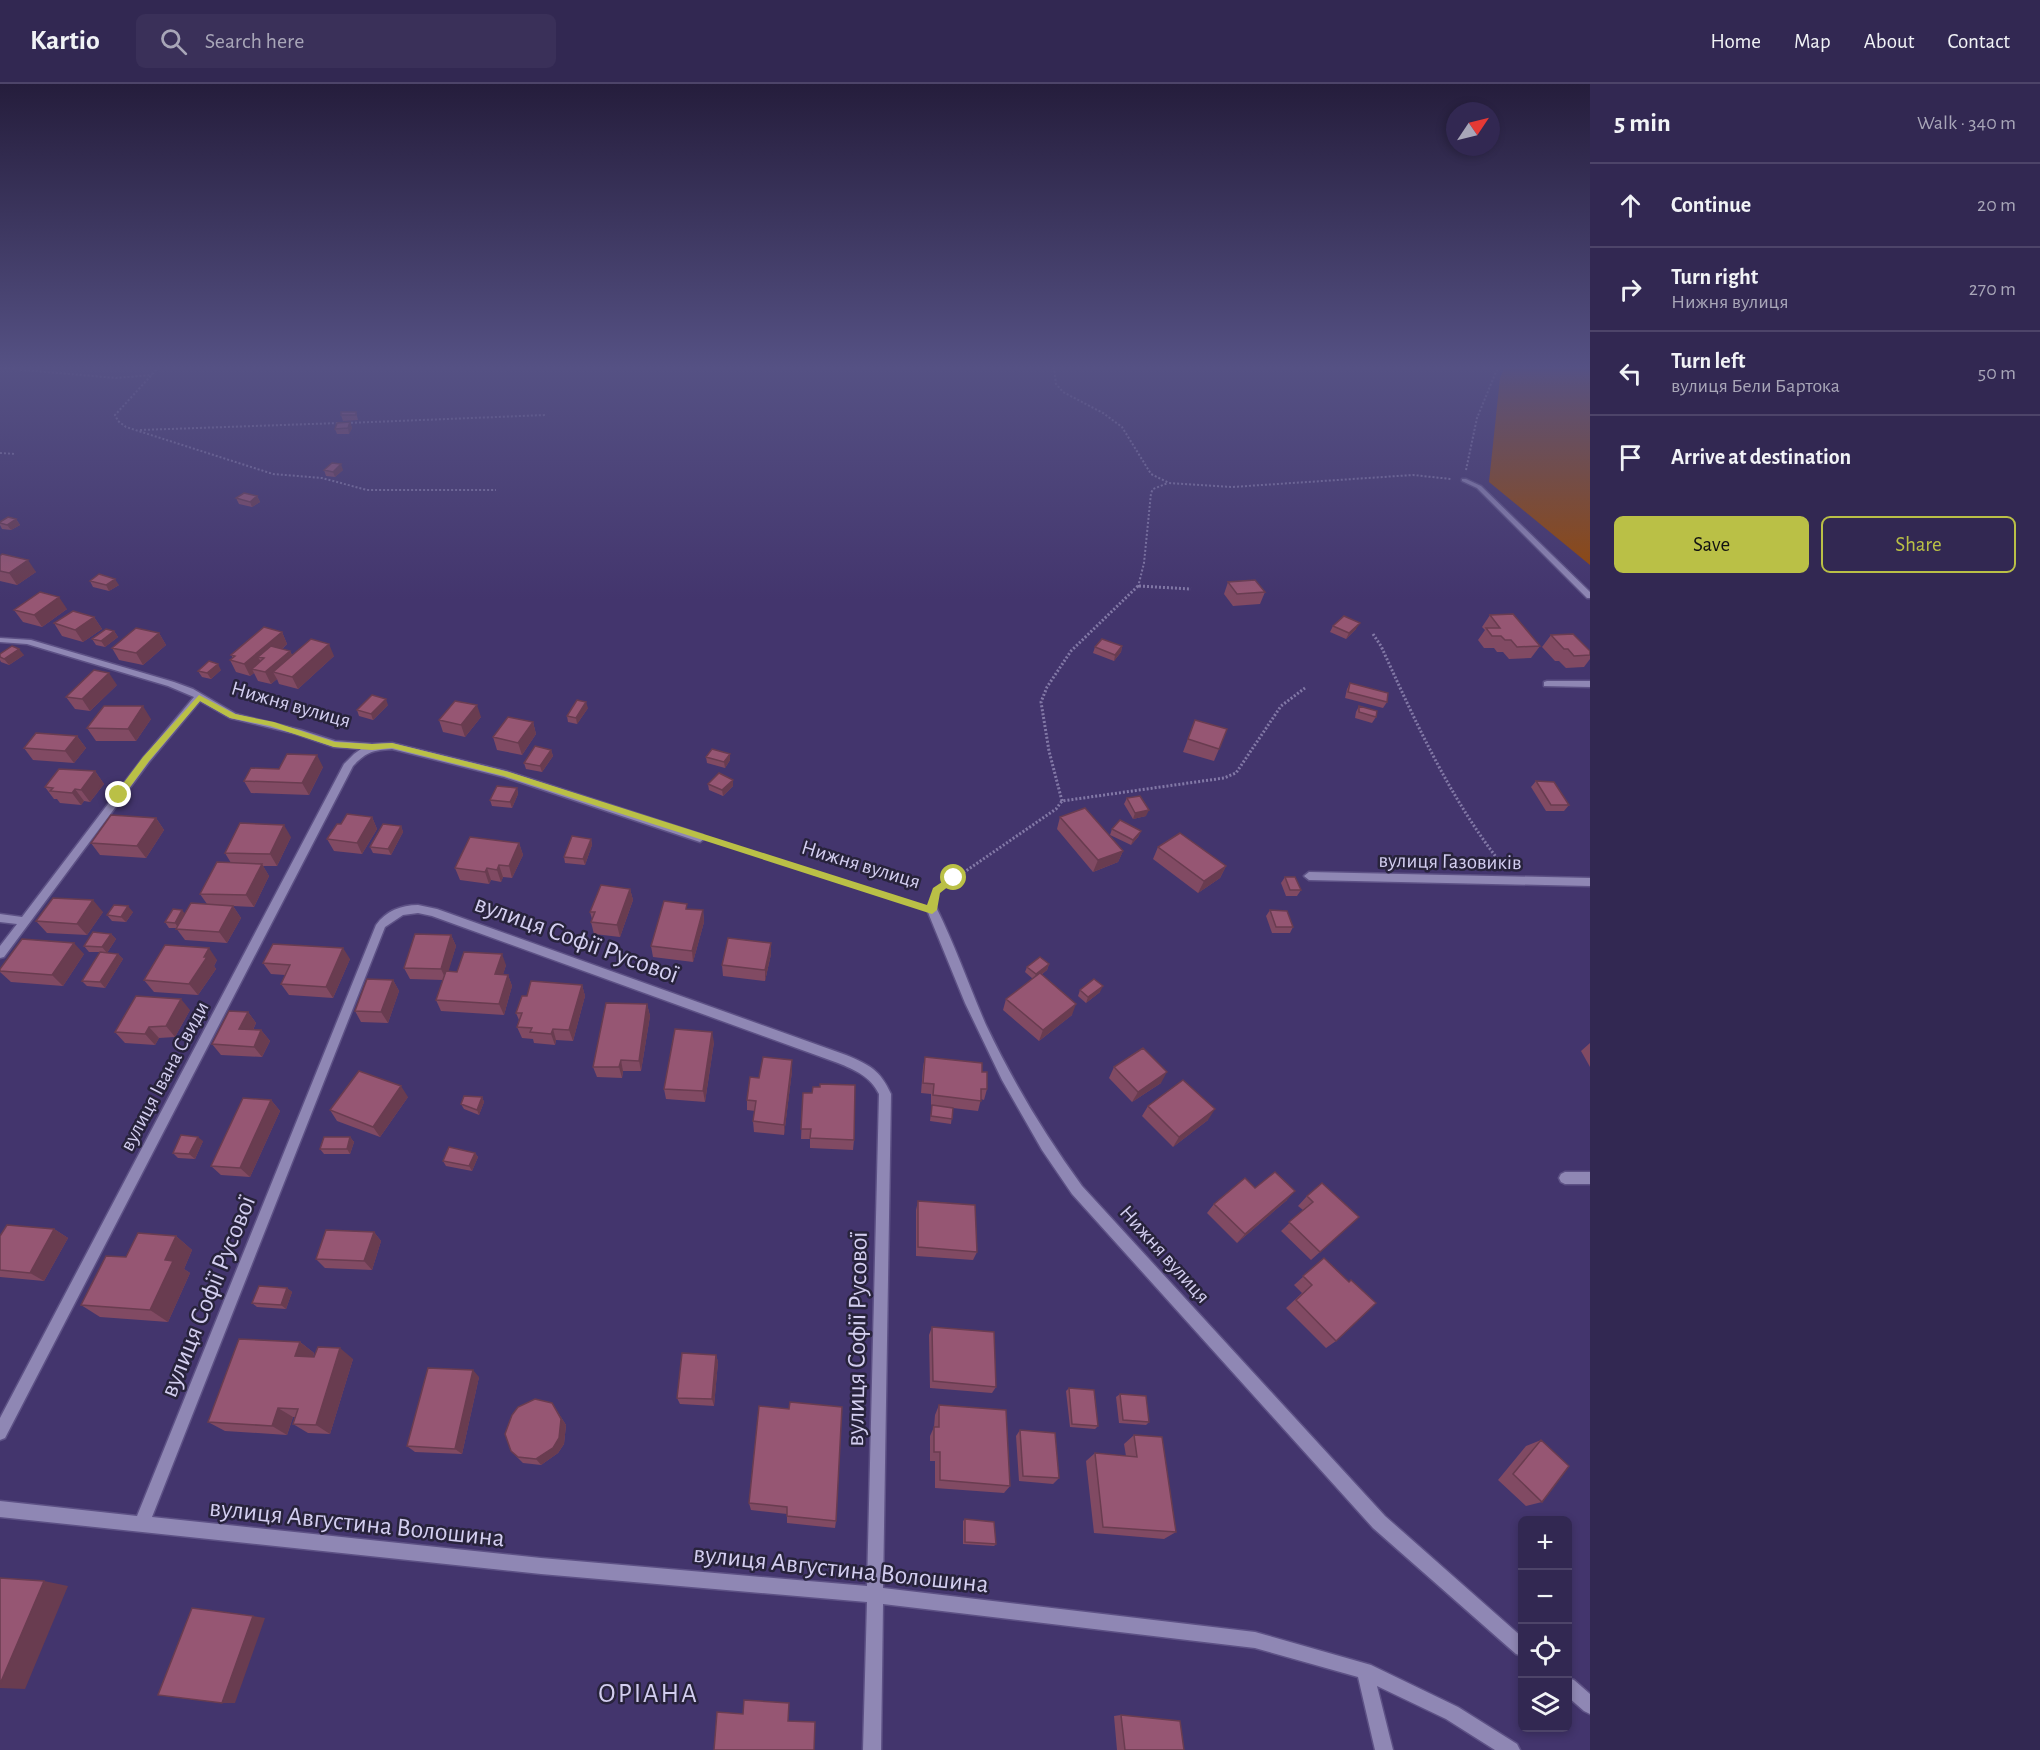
<!DOCTYPE html>
<meta charset="utf-8">
<style>
:root{--surface:#322852;--page:#3a3059;--text:#f1f3f6;--muted:#a8a6b8;--line:#4d4469;--accent:#bac046}
body{margin:0;font-family:"Alegreya Sans",sans-serif;background:var(--page);color:var(--text)}
.controls{position:absolute;right:18px;bottom:18px;display:grid;overflow:hidden;border-radius:9px;box-shadow:0 3px 9px #0003}
.controls button{width:54px;height:54px;display:grid;place-items:center;padding:0;border:0;border-bottom:2px solid var(--line);background:var(--surface);color:var(--text);font:30px sans-serif}
.compass{position:absolute;left:1446px;top:18px;width:54px;height:54px;border-radius:50%;background:var(--surface);box-shadow:0 3px 9px #0003;rotate:55deg}
.stop{position:absolute;width:18px;height:18px;margin:-14px;border:4px solid #bac046;border-radius:50%;background:#fff}
.stop.end{background:#bac046;border-color:#fff;box-shadow:0 2px 6px #0008}
.list{margin:0;padding:0;list-style:none}
h2{display:flex;justify-content:space-between;align-items:center;height:78px;margin:0;padding:0 24px;font-size:26px}
h2 small{font-size:20px;font-weight:400;color:var(--muted)}
.list li{display:grid;grid-template-columns:39px 1fr auto;gap:18px;align-items:center;box-sizing:border-box;height:84px;padding:0 24px;border-top:2px solid var(--line)}
.list b{display:block;font-size:22px;white-space:nowrap}
.list p{margin:0;font-size:20px;white-space:nowrap;color:var(--muted)}
.list em{font-size:20px;font-style:normal;color:var(--muted)}
.actions{display:flex;gap:12px;padding:18px 24px}
.actions a{flex:1;padding:14px 0;border:2px solid var(--accent);border-radius:9px;text-align:center;font-size:21px;color:var(--accent)}
.actions .main{background:var(--accent);color:#111}
.icon{flex:none;width:33px;height:33px;fill:none;stroke:currentColor;stroke-width:2;stroke-linecap:round;stroke-linejoin:round}
.map{position:relative;flex:none;width:1590px;height:1666px;overflow:hidden}
header{display:flex;align-items:center;gap:36px;box-sizing:border-box;height:84px;padding:0 30px;background:var(--surface);border-bottom:2px solid var(--line)}
header strong{font-size:28px}
nav{display:flex;gap:33px;margin-inline-start:auto;font-size:21px}
.search{width:420px;height:54px;background:var(--page);display:flex;align-items:center;gap:15px;box-sizing:border-box;padding:0 21px;border-radius:9px;color:var(--muted);font-size:22px}
main{display:flex}
aside{flex:1;background:var(--surface)}
.map>svg:first-child{display:block}
</style>
<header>
<strong>Kartio</strong>
<div class="search"><svg class="icon" aria-label="search" viewBox="0 0 24 24"><circle cx="10" cy="10" r="6"/><path d="M15 15l6 6"/></svg>Search here</div>
<nav><a>Home</a><a>Map</a><a>About</a><a>Contact</a></nav>
</header>
<main>
<div class="map">
<svg width="1590" height="1666" viewBox="0 0 1590 1666">
<rect width="100%" height="100%" fill="#43356d"/>
<path fill="#954804" d="M1505,283H1590V481L1489,398L1500,294Z"/>
<g fill="none" stroke-linecap="round" stroke-linejoin="round">
<defs>
<path id="minor" d="M1462,395H1466L1481,402L1590,508V514H1587L1477,404L1462,397Z
M0,554L31,556L174,598L193,605L236,630L301,646L335,657L372,660L392,659L506,687L703,751L705,754L700,758L504,693L392,665C373,666 366,668 353,682L5,1354L0,1356V1334L344,680L354,670L361,665L334,663L296,650L230,634L200,617L149,678L4,873L0,874V862L17,840L0,838V830L22,833L143,674L194,613L168,602L27,560L0,558Z
M1547,597H1590V603L1544,602V598Z
M1309,788L1590,794V802L1309,796L1304,792Z
M418,821L437,825L846,971C870,981 880,986 891,1010L883,1504L1255,1548L1371,1581L1458,1623L1517,1660L1520,1666H1495L1446,1635L1377,1602L1393,1666H1375L1358,1593L1255,1564L883,1520L881,1666H863L867,1518L541,1490L0,1433V1417L137,1432L376,841C386,827 401,821 418,821ZM418,829L432,832L838,979C855,986 870,992 879,1010L867,1502L541,1474L152,1433L385,843L403,831Z
M932,822L936,823C955,861 969,902 986,941C1013,998 1045,1051 1082,1102L1385,1432L1522,1553V1572L1516,1570L1373,1444L1072,1110L1042,1066L1002,996L965,919L927,826L928,823Z
M1565,1088H1590V1100H1565L1561,1098L1559,1094L1561,1090Z
M1568,1594L1574,1596L1590,1610V1630L1584,1627L1568,1613Z"/>
</defs>
<use href="#minor" stroke="#5d5185" stroke-width="3"/>
<path stroke="#8379a7" stroke-width="2" stroke-dasharray="2 2" stroke-linecap="butt" d="M159,283L115,331L118,337L126,343L273,390L322,394L367,406H496
M1054,283L1056,300L1063,308L1103,329L1122,343L1151,390L1169,399L1232,403L1413,391L1451,395
M0,284L116,294L152,291
M347,339L546,331
M140,346L340,339
M0,369L16,370
M1466,386L1477,334L1498,283
M1139,502L1153,503
M1138,503L1144,479L1151,409L1153,405L1168,399"/>
<path stroke="#8379a7" stroke-width="3" stroke-dasharray="2 2" stroke-linecap="butt" d="M1139,502L1191,505
M1373,550L1381,562C1416,639 1450,715 1503,782
M1062,717L1049,667L1041,618L1047,603L1071,567L1139,501
M713,757L819,791
M960,791L1056,725L1062,717L1224,694L1236,689L1281,622L1305,604"/>
<path stroke="#8379a7" stroke-width="4.5" stroke-dasharray="3 3" stroke-linecap="butt" d="M814,789L917,822
M934,813L937,806L962,789"/>
<use href="#minor" fill="#8f87b4" fill-rule="evenodd"/>
</g>
<path fill="#814a63" d="M356,328L358,336L343,337L341,331Z
M350,338L352,344L349,350H337L335,345Z
M324,386H343L335,393L326,392Z
M257,412L260,418L252,423L239,420L236,414Z
M16,435L20,441L11,446L2,445L0,441V438Z
M0,472L36,488L17,501L0,497Z
M90,497L119,501L109,507L93,503Z
M1228,498L1265,508L1260,520L1233,522L1224,510Z
M67,525L42,543L23,538L14,526Z
M1490,531L1540,562L1531,574L1509,575L1503,568H1497L1494,564H1484L1478,556L1485,546L1482,543Z
M94,533L102,545L83,558L62,552L54,539Z
M1333,542L1356,545L1346,555L1330,548Z
M114,547L118,553L105,563L96,561L92,555Z
M282,548L287,560L282,565L290,567L292,571L334,572L298,605L279,600L277,595L271,600L258,597L254,589L250,592L236,588L230,576L233,574L231,571Z
M159,549L166,561L143,581L119,576L112,564Z
M1551,551L1590,567V575L1584,583L1566,584L1559,577H1555L1542,563Z
M1122,562L1121,568L1114,577L1093,569L1095,563Z
M0,570L24,571L9,581L1,578L0,576Z
M221,586L211,595L202,593L198,587Z
M1350,599L1387,618L1383,624L1345,614L1347,605Z
M117,601L90,627L75,625L66,613Z
M388,621L373,636L359,632L357,626Z
M1359,622L1376,633L1372,639L1355,634L1356,628Z
M588,624L577,640L568,638L567,632Z
M481,633L465,653L443,648L439,636Z
M151,635L136,657H96L87,644Z
M1195,636L1219,665L1214,677L1183,668Z
M533,638L536,650L522,671L497,666L493,653Z
M77,652L86,664L74,679L33,676L24,664Z
M551,666L553,672L542,688L526,685L524,679Z
M730,670V676L725,684L707,679L706,673Z
M323,683L309,711L251,709L244,697L279,685Z
M95,687L104,700L90,718L84,717L81,721L60,719L57,715H54L45,703Z
M733,696V702L723,712L709,706L708,700Z
M1536,697L1569,721L1564,727H1546L1531,703Z
M517,704L518,710L512,724L492,722L490,716Z
M1127,714L1146,732L1133,735L1124,720Z
M372,733L377,745L362,770L334,767L327,755L341,740Z
M1060,733L1123,767L1118,778L1093,788L1057,745Z
M156,734L164,746L146,774L100,771L91,759Z
M401,742L403,748L391,771L373,769L370,763Z
M1112,745L1141,747L1138,753L1131,761L1110,751Z
M291,753L277,782H263L269,792L254,823L233,822L241,834L227,859L185,856L176,844H169L165,838L207,820L200,810L231,779L225,769Z
M591,755L592,761L585,781L565,779L564,773Z
M519,759L523,771L512,794L503,793L501,798L491,796L489,800L460,796L455,784Z
M1158,763L1226,782L1220,794L1198,809L1153,775Z
M1285,793L1301,806L1297,812H1286L1281,799Z
M630,805L633,816L620,853L594,850L591,838L592,835L590,828Z
M688,825L703,826L704,838L693,878L653,873L651,862Z
M1270,826L1293,843L1290,849H1272L1266,832Z
M103,828L87,851L47,849L36,837Z
M133,828L126,838L112,837L107,831Z
M111,850L116,855L107,869L118,870L123,875L105,904L87,902L82,897L102,868H89L84,862Z
M451,851L456,862L448,887L457,888L506,881L503,890L508,891L512,902L504,931L441,927L436,916L443,896L410,895L404,884Z
M84,870L63,902L11,898L0,888V885Z
M771,870L765,897L723,892L722,881Z
M350,875L333,914L289,911L281,900L285,891L271,890L263,879Z
M217,876L214,882L216,885L198,911L154,908L144,896Z
M1049,880L1047,886L1041,891L1072,931L1039,957L1003,926L1006,915L1033,895L1025,888L1027,883Z
M393,896L399,907L388,939L361,938L355,927Z
M582,901L585,912L573,957L556,956L555,961L534,959L533,955L522,954L517,943L519,936L516,929L527,912Z
M1080,906L1100,908L1086,919L1078,912Z
M647,920L650,932L641,987H623L622,994L597,993L593,983Z
M190,926L175,953L159,954L155,961L125,959L115,948Z
M248,928L256,939L253,946H261L270,957L262,973L221,971L212,960Z
M714,958L705,1018L666,1015L664,1005Z
M1590,959V983L1581,967Z
M925,973L987,1005L984,1016L981,1015L978,1027L953,1024L951,1040L930,1037L932,1021H931V1010L921,1009L923,983Z
M1114,983L1161,999L1132,1018L1109,994Z
M792,987L784,1051L754,1048L753,1037L755,1027L747,1026V1016L759,994Z
M803,1009L854,1056L853,1066L810,1064V1055H801Z
M408,1013L380,1053L337,1037L330,1026Z
M482,1013L484,1018L479,1031L464,1025L461,1020Z
M271,1016L280,1027L250,1093L221,1091L211,1082Z
M1148,1022L1208,1036L1173,1063L1142,1032Z
M350,1053L354,1058L350,1070H324L320,1065Z
M203,1057L195,1075L178,1074L173,1069Z
M475,1069L478,1073L472,1087L446,1082L443,1077Z
M1255,1104L1287,1116L1237,1159L1207,1129L1214,1120Z
M1307,1112L1359,1133L1311,1176L1281,1147L1303,1126L1298,1122Z
M918,1117L977,1168L973,1176L916,1172V1126Z
M54,1145L68,1154L44,1197L0,1193V1152Z
M374,1148L381,1157L372,1186L325,1184L316,1175Z
M176,1152L192,1166L184,1185L190,1189L168,1238L100,1233L81,1221L126,1173Z
M1324,1174L1336,1257L1326,1264L1286,1224L1302,1209L1294,1201Z
M287,1204L292,1208L286,1225L257,1223L252,1219Z
M932,1243L996,1303L992,1309L930,1304L929,1251Z
M300,1258L314,1269L313,1273L353,1275L330,1350L308,1349L293,1340L295,1333H293L287,1351L225,1347L208,1338Z
M716,1271L718,1278L714,1322L680,1320L677,1314Z
M479,1293L462,1370L415,1368L407,1362Z
M1069,1304L1098,1342L1095,1345L1070,1343L1066,1307Z
M1120,1310L1149,1338L1146,1341L1119,1339L1116,1313Z
M552,1319L566,1341L564,1360L558,1369L541,1381L523,1379L511,1367Z
M939,1321L1010,1402L1004,1409L935,1404V1377H930V1352L934,1343L935,1331Z
M759,1322L836,1437L835,1444L787,1439V1430L751,1426L749,1419Z
M1020,1346L1059,1394L1053,1400L1019,1397L1016,1352Z
M1134,1351L1176,1448L1164,1455L1094,1449L1086,1377L1095,1369L1126,1372L1124,1360Z
M1541,1356L1542,1418L1526,1422L1498,1396L1526,1362Z
M965,1435L996,1460L994,1462L963,1460V1437Z
M1121,1631L1184,1666H1117L1114,1632Z"/>
<path fill="#693c50" d="M350,338L352,344L349,350L348,344Z
M341,380L343,386L335,393L333,388Z
M257,412L260,418L252,423L250,418Z
M16,435L20,441L11,446L7,441Z
M28,476L36,488L17,501L9,489Z
M115,495L119,501L109,507L106,501Z
M59,513L67,525L42,543L34,531Z
M94,533L102,545L83,558L75,546Z
M1360,539L1356,545L1346,555L1349,549Z
M114,547L118,553L105,563L101,557Z
M282,548L287,560L266,579L264,574L258,573L263,581L252,585L254,589L250,592L244,580Z
M159,549L166,561L143,581L136,569Z
M329,560L334,572L298,605L292,593Z
M1122,562L1121,568L1114,577L1115,571Z
M19,565L24,571L9,581L4,575Z
M290,567L296,579L273,588L277,595L271,600L265,588Z
M218,580L221,586L211,595L207,589Z
M109,589L117,601L90,627L82,615Z
M386,615L388,621L373,636L371,630Z
M586,618L588,624L577,640L576,634Z
M477,621L481,633L465,653L461,641Z
M143,622L151,635L136,657L128,645Z
M533,638L536,650L522,671L518,659Z
M77,652L86,664L74,679L65,667Z
M551,666L553,672L542,688L540,682Z
M730,670V676L725,684L724,678Z
M317,671L323,683L309,711L302,699Z
M95,687L104,700L90,718L81,706Z
M733,696V702L723,712L722,706Z
M517,704L518,710L512,724L510,718Z
M75,705L84,717L81,721L72,709Z
M1149,726L1146,732L1133,735L1135,729Z
M372,733L377,745L362,770L357,759Z
M156,734L164,746L146,774L137,762Z
M284,741L291,753L277,782L270,770Z
M401,742L403,748L391,771L388,765Z
M1141,747L1138,753L1131,761L1133,756Z
M591,755L592,761L585,781L583,775Z
M519,759L523,771L512,794L509,782Z
M1123,767L1118,778L1093,788L1098,776Z
M262,780L269,792L254,823L246,811Z
M499,781L503,793L501,798L497,786Z
M1226,782L1220,794L1198,809L1204,797Z
M487,784L491,796L489,800L485,788Z
M630,805L633,816L620,853L617,841Z
M93,816L103,828L87,851L77,840Z
M128,822L133,828L126,838L121,833Z
M233,822L241,834L227,859L219,848Z
M182,826L187,832L179,845L175,839Z
M703,826L704,838L693,878L692,867Z
M111,850L116,855L107,869L102,863Z
M451,851L456,862L446,896L441,885Z
M74,859L84,870L63,902L52,891Z
M771,859V870L765,897V886Z
M209,864L217,876L214,882L216,885L198,911L189,900Z
M343,864L350,875L333,914L326,903Z
M118,870L123,875L105,904L100,898Z
M502,870L506,881L500,901L495,890Z
M1049,880L1047,886L1034,896L1036,890Z
M508,891L512,902L504,931L499,920Z
M393,896L399,907L388,939L381,928Z
M582,901L585,912L573,957L569,946Z
M1103,902L1100,908L1086,919L1088,913Z
M181,915L190,926L175,953L166,942Z
M647,920L650,932L641,987L639,977Z
M1076,920L1072,931L1039,957L1043,946Z
M248,928L256,939L248,956L239,945Z
M149,943L159,954L155,961L145,950Z
M553,945L556,956L555,961L551,950Z
M261,946L270,957L262,973L254,963Z
M712,948L714,958L705,1018L703,1007Z
M621,976L623,987L622,994L619,983Z
M792,976V987L784,1051V1041Z
M1167,988L1161,999L1132,1018L1138,1008Z
M401,1002L408,1013L380,1053L373,1043Z
M482,1013L484,1018L479,1031L477,1026Z
M271,1016L280,1027L250,1093L240,1084Z
M1215,1025L1208,1036L1173,1063L1179,1053Z
M198,1053L203,1057L195,1075L189,1070Z
M350,1053L354,1058L350,1070L347,1065Z
M475,1069L478,1073L472,1087L469,1082Z
M1295,1107L1287,1116L1237,1159L1245,1150Z
M54,1145L68,1154L44,1197L30,1189Z
M374,1148L381,1157L372,1186L364,1177Z
M176,1152L192,1166L184,1185L190,1189L168,1238L150,1226L165,1176Z
M287,1204L292,1208L286,1225L281,1221Z
M300,1258L314,1269L309,1283L295,1272Z
M340,1264L353,1275L330,1350L316,1341Z
M716,1271L718,1278L714,1322L712,1315Z
M473,1286L479,1293L462,1370L455,1365Z
M552,1319L566,1341L564,1360L558,1369L541,1381L536,1375Z
M278,1324L293,1333L287,1351L272,1342Z
M44,1497L68,1502L25,1605L0,1604V1600Z
M253,1532L265,1534L235,1619H222Z"/>
<path fill="#965673" stroke="#693c50" stroke-width="1.5" d="M341,328H356V331H341Z
M350,338L348,344L335,345L337,339Z
M332,379L341,380L333,388L324,386Z
M244,409L257,412L250,418L236,414Z
M8,433L16,435L7,441L0,439V438Z
M2,470L28,476L9,489L0,487V472Z
M99,490L115,495L106,501L90,497Z
M1255,496L1265,508L1237,510L1228,498Z
M40,508L59,513L34,531L14,526Z
M73,527L94,533L75,546L54,539Z
M1513,530L1540,562L1517,563L1511,556H1505L1501,552H1492L1486,544H1500L1490,531Z
M1344,532L1360,539L1349,549L1333,542Z
M264,543L282,548L244,580L230,576L235,572L231,571Z
M136,544L159,549L136,569L112,564Z
M106,545L114,547L101,557L92,555Z
M1573,550L1590,567V571L1574,572L1568,565H1564L1551,551Z
M311,555L329,560L292,593L273,588Z
M1102,555L1122,562L1115,571L1095,563Z
M12,562L19,565L4,575L0,573V570Z
M271,562L290,567L265,588L252,585L264,574L258,573Z
M209,577L218,580L207,589L198,587Z
M94,586L109,589L82,615L66,613Z
M1350,599L1388,609L1387,618L1348,608Z
M372,611L386,615L371,630L357,626Z
M577,616L586,618L576,634L567,632Z
M455,617L477,621L461,641L439,636Z
M104,622H143L128,645L87,644Z
M1359,622L1377,627L1376,633L1359,628Z
M508,633L533,638L518,659L493,653Z
M1195,636L1227,645L1219,665L1188,655Z
M36,649L77,652L65,667L24,664Z
M535,662L551,666L540,682L524,679Z
M712,665L730,670L724,678L706,673Z
M287,670L317,671L302,699L244,697L251,684L279,685Z
M59,685L95,687L81,706L75,705L72,709L50,707L53,704L45,703Z
M719,689L733,696L722,706L708,700Z
M1536,697L1554,698L1569,721H1551Z
M497,702L517,704L510,718L490,716Z
M1140,712L1149,726L1135,729L1127,714Z
M1085,724L1123,767L1098,776L1060,733Z
M347,730L372,733L357,759L327,755L337,740H341Z
M111,731L156,734L137,762L91,759Z
M1120,736L1141,747L1133,756L1112,745Z
M240,739L284,741L270,770L225,769Z
M383,740L401,742L388,765L370,763Z
M1180,749L1226,782L1204,797L1158,763Z
M572,752L591,755L583,775L564,773Z
M470,753L519,759L509,782L499,781L497,786L487,784L485,788L455,784Z
M217,778L262,780L246,811L200,810Z
M1285,793H1295L1301,806H1290Z
M601,801L630,805L617,841L591,838L595,828H590Z
M53,814L93,816L77,840L36,837Z
M664,817L687,820L686,825L703,826L692,867L651,862Z
M191,819L233,822L219,848L176,845Z
M114,821L128,822L121,833L107,831Z
M173,825L182,826L175,839L165,838Z
M1270,826L1287,827L1293,843H1276Z
M93,848L111,850L102,863L84,862Z
M415,850L451,851L441,885L404,884Z
M728,854L771,859L765,886L722,881Z
M22,855L74,859L52,891L0,887V885Z
M273,860L343,864L326,903L281,900L290,881L263,879Z
M165,861L209,864L204,873H207L189,900L144,896Z
M100,868L118,870L100,898L82,897Z
M464,868L502,870L495,890L508,891L499,920L436,916L446,887L457,888Z
M1040,873L1049,880L1036,890L1027,883Z
M1040,889L1076,920L1043,946L1006,915Z
M367,895L393,896L381,928L355,927Z
M1094,895L1103,902L1088,913L1080,906Z
M531,897L582,901L569,946L553,945L551,950L530,948L532,944L517,943L522,929H516L522,912H527Z
M136,912L181,915L166,942L149,943L145,950L115,948Z
M606,919L647,920L639,977L621,976L619,983H593Z
M229,927L248,928L239,945L261,946L254,963L212,960Z
M675,945L712,948L703,1007L664,1005Z
M1143,964L1167,988L1138,1008L1114,983Z
M763,973L792,976L784,1041L753,1037L756,1017L747,1016L750,993L759,994Z
M925,973L982,979V988H987V1005H981V1017L933,1011L934,1000L923,999Z
M359,987L401,1002L373,1043L330,1026Z
M1183,996L1215,1025L1179,1053L1148,1022Z
M820,1000L855,1001L854,1056L810,1054L811,1045H801L803,1009H812L813,1003H820Z
M464,1012L482,1013L477,1026L461,1020Z
M243,1014L271,1016L240,1084L211,1082Z
M932,1021L953,1024L952,1035L931,1032Z
M181,1051L198,1053L189,1070L173,1069Z
M324,1053H350L347,1065H320Z
M449,1063L475,1069L469,1082L443,1077Z
M1275,1088L1295,1107L1245,1150L1214,1120L1245,1094L1255,1104Z
M1322,1099L1359,1133L1320,1168L1289,1138L1313,1118L1307,1112Z
M918,1117L975,1121L977,1168L918,1163Z
M7,1141L54,1145L30,1189L0,1186V1152Z
M326,1146L374,1148L364,1177L316,1175Z
M138,1149L176,1152L165,1176L173,1177L150,1226L81,1221L106,1172L126,1173Z
M1324,1174L1349,1198L1351,1196L1376,1219L1336,1257L1296,1216L1312,1201L1303,1192Z
M259,1202L287,1204L281,1221L252,1219Z
M932,1243L994,1248L996,1303L933,1297Z
M239,1255L300,1258L295,1272L314,1273L318,1263L340,1264L316,1341L293,1340L298,1325L278,1324L272,1342L208,1338Z
M682,1269L716,1271L712,1315L677,1314Z
M428,1284L473,1286L455,1365L407,1362Z
M1069,1304L1094,1306L1098,1342L1072,1340Z
M1120,1310L1146,1312L1149,1338L1123,1336Z
M535,1315L552,1319L561,1335L559,1354L553,1364L536,1375L518,1373L511,1367L505,1350L512,1331L518,1323Z
M790,1318L842,1323L836,1437L787,1432V1423L749,1419L759,1322L789,1325Z
M939,1321L1006,1326L1010,1402L940,1396V1368H934V1343H939Z
M1020,1346L1055,1349L1059,1394L1023,1392Z
M1134,1351L1162,1353L1176,1448L1103,1443L1095,1369L1137,1373Z
M1541,1356L1569,1382L1542,1418L1513,1390Z
M965,1435L994,1438L996,1460L965,1458Z
M0,1494L44,1497L0,1600Z
M192,1524L253,1532L222,1619L158,1611Z
M744,1616L789,1619L788,1637L815,1638L814,1666H714L717,1628L743,1630Z
M1121,1631L1180,1637L1184,1666H1125Z"/>
<linearGradient id="sky" x2="0" y2="1"><stop stop-color="#251d3c"/><stop offset="0.55" stop-color="#555184"/><stop offset="1" stop-color="#555184" stop-opacity="0"/></linearGradient>
<rect width="1590" height="516" fill="url(#sky)"/>
<path fill="#bac046" d="M199,611L235,630L274,638L335,658L372,660L392,659L509,688L927,821L933,804L951,792L954,791L959,794L940,809L937,826L932,830L504,692L392,664L372,666L334,663L270,642L230,634L200,617L149,677L122,714H116V709L143,673Z"/>
<g text-anchor="middle" stroke-width="5" stroke-linejoin="round" paint-order="stroke">
<g font-size="21" fill="#d3cef0" stroke="#28233c">
<text transform="translate(291 620) rotate(16)" y="7">Нижня вулиця</text>
<text transform="translate(1450 777) rotate(1)" y="7">вулиця Газовиків</text>
<text transform="translate(861 780) rotate(17)" y="7">Нижня вулиця</text>
<text transform="translate(164 992) rotate(-62)" y="7">вулиця Івана Свиди</text>
<text transform="translate(1165 1170) rotate(48)" y="7">Нижня вулиця</text>
</g>
<g font-size="26" fill="#d3cef0" stroke="#28233c">
<text transform="translate(577 854) rotate(20)" y="9">вулиця Софії Русової</text>
<text transform="translate(207 1212) rotate(-68)" y="9">вулиця Софії Русової</text>
<text transform="translate(856 1255) rotate(-89)" y="9">вулиця Софії Русової</text>
<text transform="translate(357 1438) rotate(6)" y="9">вулиця Августина Волошина</text>
<text transform="translate(841 1484) rotate(6)" y="9">вулиця Августина Волошина</text>
</g>
<g font-size="27" letter-spacing="1.5" fill="#d3cef0" stroke="#28233c">
<text x="648" y="1618">ОРІАНА</text>
</g>
</g>
</svg>
<div class="controls">
<button>+</button>
<button>−</button>
<button><svg class="icon" aria-label="locate" viewBox="0 0 24 24"><circle cx="12" cy="12" r="6"/><path d="M12 2v4M12 18v4M2 12h4M18 12h4"/></svg></button>
<button><svg class="icon" aria-label="layers" viewBox="0 0 24 24"><path d="M12 4l9 5-9 5-9-5zM3 14l9 5 9-5"/></svg></button>
</div>
<svg class="compass" viewBox="-18 -18 36 36"><path d="M0-13l5 13h-10z" fill="#e53935"/><path d="M0 13l5-13h-10z" fill="#a8a6b8"/></svg>
<div class="stop" style="left:954px;top:794px"></div>
<div class="stop end" style="left:119px;top:711px"></div>
</div>
<aside>
<h2>5 min<small>Walk · 340 m</small></h2>
<ul class="list">
<li><svg class="icon" aria-label="ahead" viewBox="0 0 24 24"><path d="M12 20V5M6 11l6-6 6 6"/></svg><div><b>Continue</b></div><em>20 m</em></li>
<li><svg class="icon" aria-label="right" viewBox="0 0 24 24"><path d="M7 20v-9h11M14 6l5 5-5 5"/></svg><div><b>Turn right</b><p>Нижня вулиця</p></div><em>270 m</em></li>
<li><svg class="icon" aria-label="left" viewBox="0 0 24 24"><path d="M17 20v-9H6M10 6l-5 5 5 5"/></svg><div><b>Turn left</b><p>вулиця Бели Бартока</p></div><em>50 m</em></li>
<li><svg class="icon" aria-label="arrive" viewBox="0 0 24 24"><path d="M6 21V4h12l-3 4 3 4H6"/></svg><div><b>Arrive at destination</b></div></li>
</ul>
<div class="actions"><a class="main">Save</a><a>Share</a></div>
</aside>
</main>
